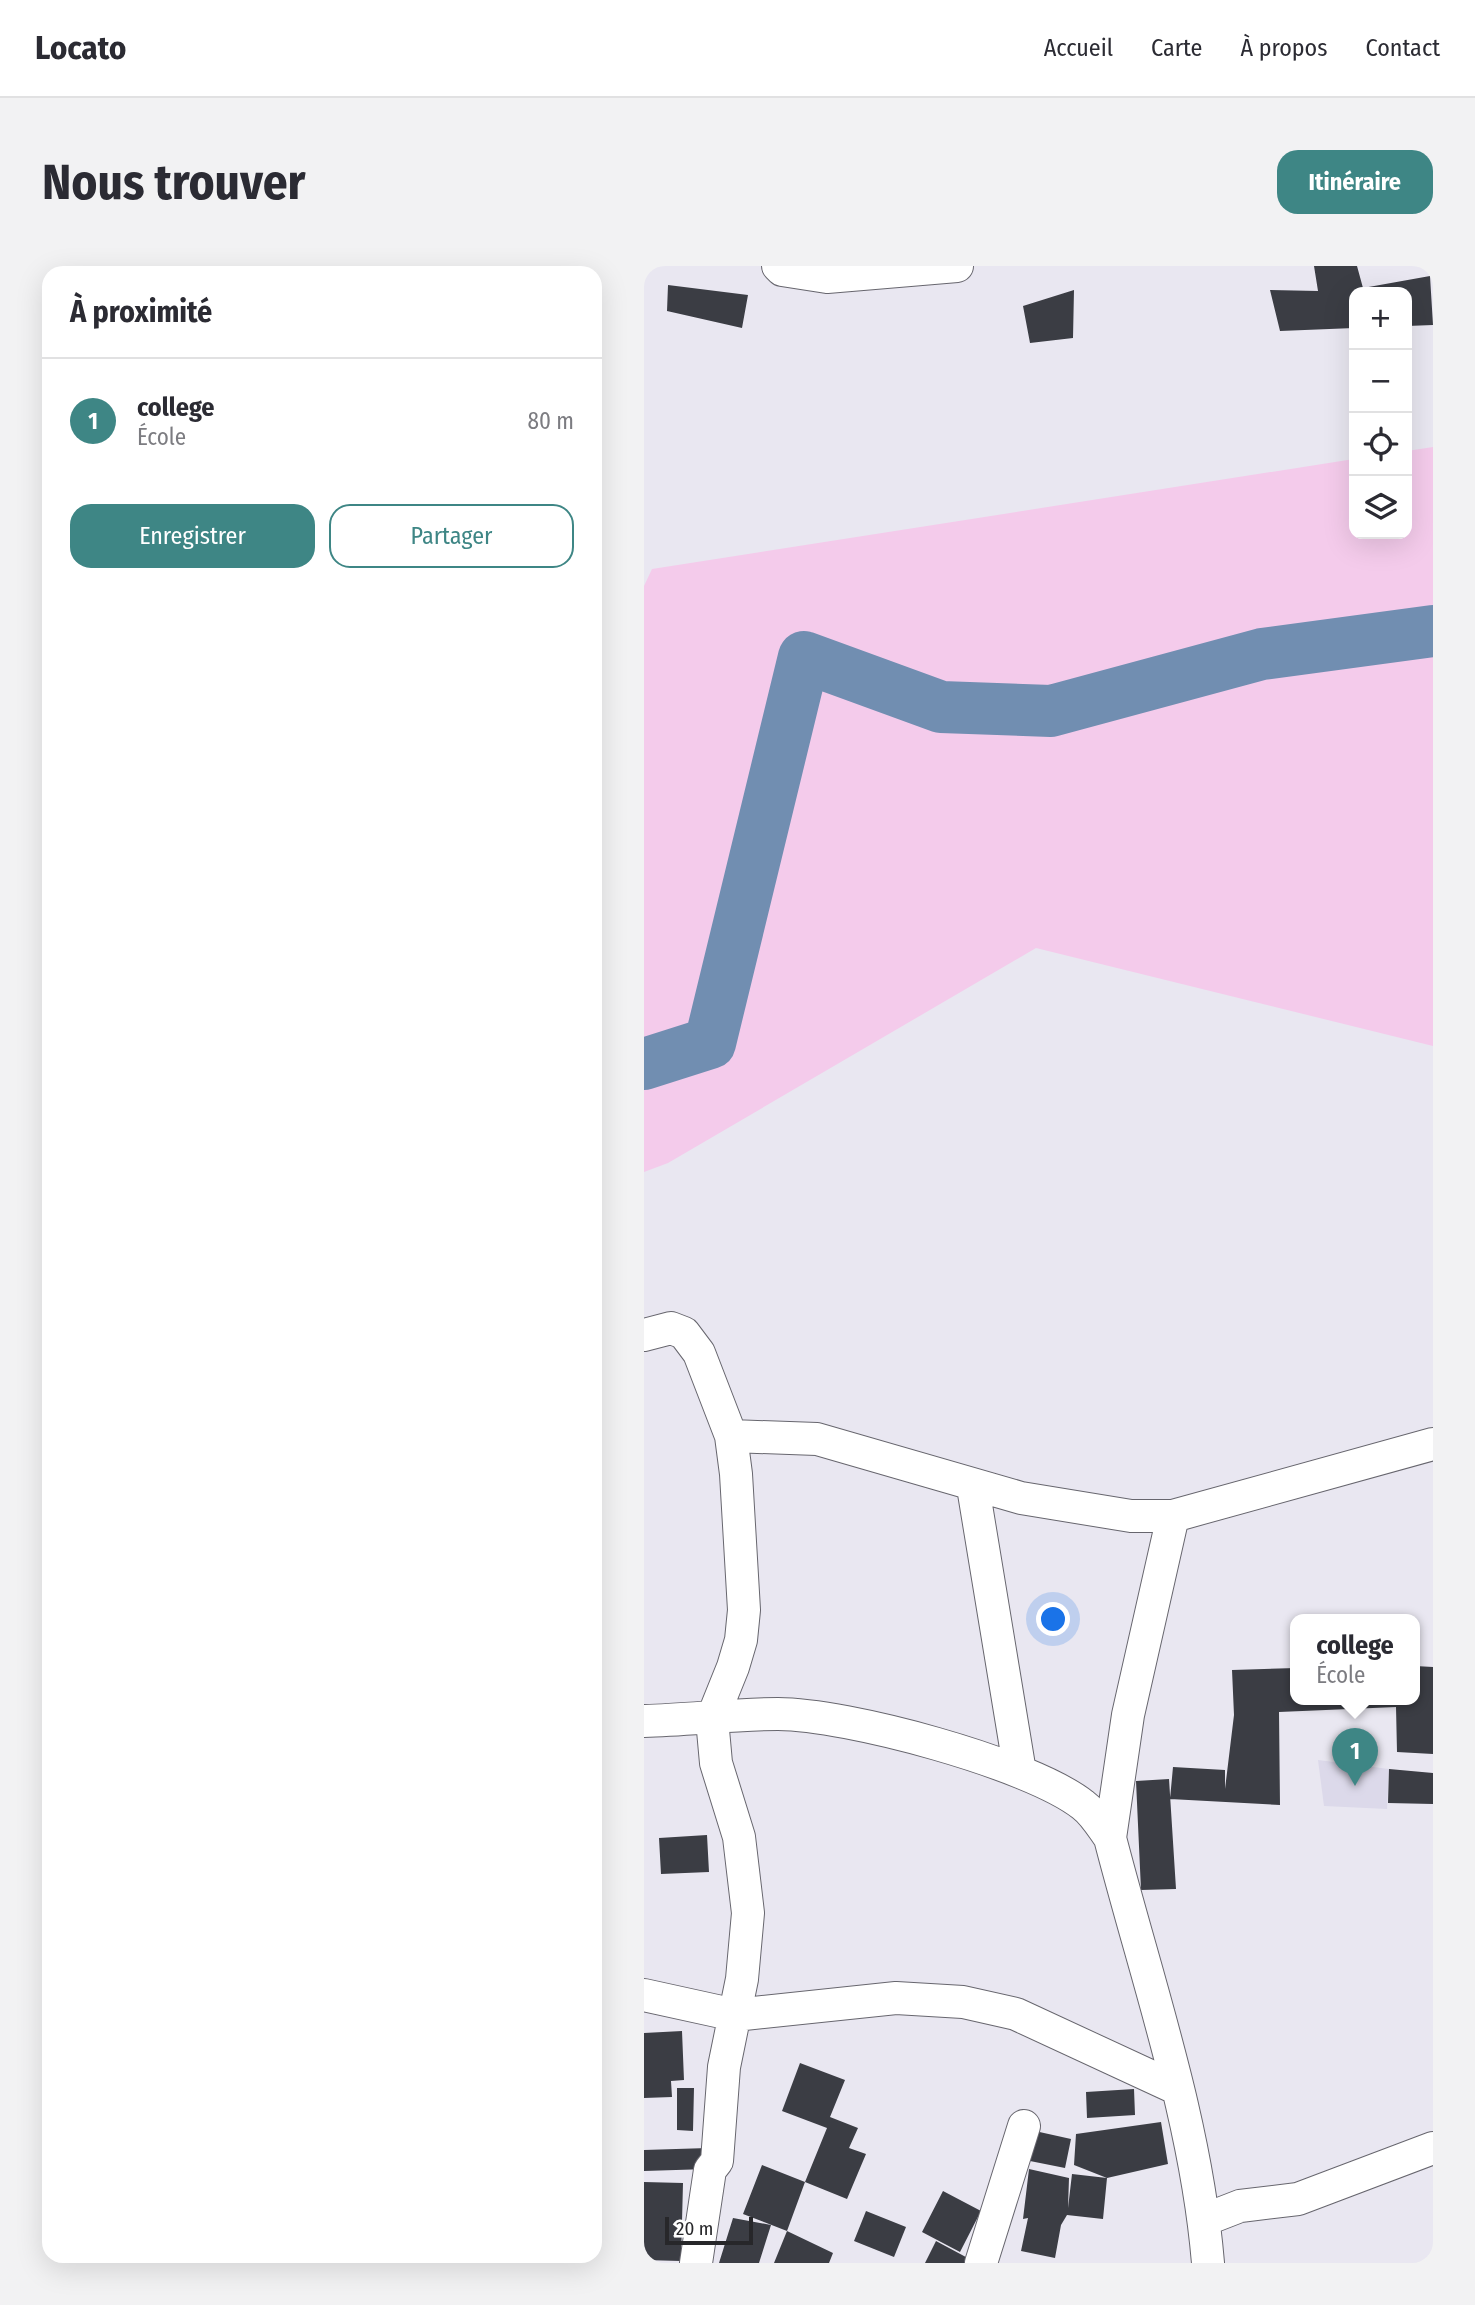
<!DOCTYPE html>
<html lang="fr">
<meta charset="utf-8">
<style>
:root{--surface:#fff;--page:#f2f2f3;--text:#2b2b33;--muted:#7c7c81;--line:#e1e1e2;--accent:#3e8685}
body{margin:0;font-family:"Fira Sans Condensed",sans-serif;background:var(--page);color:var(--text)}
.controls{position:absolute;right:21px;top:21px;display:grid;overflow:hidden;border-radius:14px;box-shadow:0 7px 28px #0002}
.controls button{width:63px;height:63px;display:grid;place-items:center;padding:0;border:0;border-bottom:2px solid var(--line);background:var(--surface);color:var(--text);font:35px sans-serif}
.scale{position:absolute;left:21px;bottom:18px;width:88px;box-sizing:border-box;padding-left:7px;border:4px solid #27272a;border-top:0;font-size:19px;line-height:24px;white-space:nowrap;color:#27272a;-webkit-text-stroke:5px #fff;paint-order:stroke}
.you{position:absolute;left:410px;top:1354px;width:24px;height:24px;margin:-18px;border:5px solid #fff;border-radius:50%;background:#1a73e8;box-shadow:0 0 0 10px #1a73e833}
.badge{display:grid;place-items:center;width:46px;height:46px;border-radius:50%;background:var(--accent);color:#fff;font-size:23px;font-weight:700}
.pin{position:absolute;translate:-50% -58px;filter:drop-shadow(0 2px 4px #0008)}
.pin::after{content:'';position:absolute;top:37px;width:24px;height:21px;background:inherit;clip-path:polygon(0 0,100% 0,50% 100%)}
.popup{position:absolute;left:646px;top:1348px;width:130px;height:91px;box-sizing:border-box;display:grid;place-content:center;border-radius:14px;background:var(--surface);filter:drop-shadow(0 2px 5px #0005);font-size:23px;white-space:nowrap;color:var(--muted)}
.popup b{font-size:26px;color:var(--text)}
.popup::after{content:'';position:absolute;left:50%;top:100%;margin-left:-14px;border:14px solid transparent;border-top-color:var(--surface)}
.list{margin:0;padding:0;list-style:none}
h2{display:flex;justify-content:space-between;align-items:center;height:91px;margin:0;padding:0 28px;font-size:30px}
h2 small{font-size:23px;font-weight:400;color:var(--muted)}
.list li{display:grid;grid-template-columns:46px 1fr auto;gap:21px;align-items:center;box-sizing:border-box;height:126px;padding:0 28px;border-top:2px solid var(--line)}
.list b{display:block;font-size:26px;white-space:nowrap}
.list p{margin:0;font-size:23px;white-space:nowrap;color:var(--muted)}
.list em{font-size:23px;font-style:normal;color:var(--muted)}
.actions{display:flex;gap:14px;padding:21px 28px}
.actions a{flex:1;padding:16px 0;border:2px solid var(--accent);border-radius:21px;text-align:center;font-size:24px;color:var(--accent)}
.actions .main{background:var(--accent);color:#fff}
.icon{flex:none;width:38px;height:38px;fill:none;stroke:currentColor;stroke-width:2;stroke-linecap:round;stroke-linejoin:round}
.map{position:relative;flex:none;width:789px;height:1997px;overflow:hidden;border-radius:21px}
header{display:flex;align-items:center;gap:42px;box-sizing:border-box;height:98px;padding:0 35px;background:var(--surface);border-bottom:2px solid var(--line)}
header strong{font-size:33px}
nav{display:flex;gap:38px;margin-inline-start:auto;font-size:24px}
.intro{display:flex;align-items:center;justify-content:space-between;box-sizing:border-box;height:168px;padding:0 42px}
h1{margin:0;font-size:49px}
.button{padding:18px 32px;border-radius:21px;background:var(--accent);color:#fff;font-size:24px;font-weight:700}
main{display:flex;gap:42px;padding:0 42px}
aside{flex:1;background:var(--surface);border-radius:21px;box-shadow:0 7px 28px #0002}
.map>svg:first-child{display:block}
</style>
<header>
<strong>Locato</strong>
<nav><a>Accueil</a><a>Carte</a><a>À propos</a><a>Contact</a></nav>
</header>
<div class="intro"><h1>Nous trouver</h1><a class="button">Itinéraire</a></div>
<main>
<aside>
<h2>À proximité<small></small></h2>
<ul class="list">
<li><span class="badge">1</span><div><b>college</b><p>École</p></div><em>80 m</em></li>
</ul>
<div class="actions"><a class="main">Enregistrer</a><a>Partager</a></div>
</aside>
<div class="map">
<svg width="789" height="1997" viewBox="0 0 789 1997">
<rect width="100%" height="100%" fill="#e9e7f1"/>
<path fill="#dcd9ea" d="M674,1494L745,1503L743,1543L680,1540Z"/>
<path fill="#f4cbeb" d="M789,181V780L392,682L24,897L0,906V320L8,303L710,193V268H763V185Z"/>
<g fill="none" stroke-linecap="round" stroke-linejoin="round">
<path stroke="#718eb1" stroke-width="52" d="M0,798L66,777L160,391L297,441L407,445L618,388L789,365"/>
</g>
<path fill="#3b3d44" d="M670,0H713L719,22L786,10L789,59L763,60V26H710V62L636,65L626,24L674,25Z
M24,19L104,29L98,62L23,45Z
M430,24L429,72L386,77L379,40Z
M771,1400L789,1401V1488L753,1486L752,1441L635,1446L636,1539L526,1533L529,1501L581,1504V1523L590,1449L588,1404L652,1402V1434H770Z
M745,1503L789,1507V1538L744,1537Z
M525,1513L532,1623L497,1624L492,1515Z
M63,1569L65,1606L17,1608L15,1572Z
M38,1765L40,1814L27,1815L28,1831L0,1832V1767Z
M156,1797L201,1814L186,1851L214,1862L205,1882L222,1888L203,1933L161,1916L183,1862L138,1845Z
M33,1822H50L49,1865L33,1864Z
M490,1823L491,1849L443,1852L442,1826Z
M517,1856L524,1898L463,1912L430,1899L432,1868Z
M391,1865L427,1873L421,1902L386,1895Z
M64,1882V1903L0,1905V1884Z
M118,1899L161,1916L143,1965L99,1948Z
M385,1903L425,1912L424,1942L428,1908L463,1912L459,1953L423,1949L417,1959L411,1992L377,1985L384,1952L379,1953Z
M0,1916L39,1917L37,1995L0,1994Z
M299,1925L337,1945L316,1986L278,1966Z
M222,1945L262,1961L250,1991L210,1975Z
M89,1952L127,1959L115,1997H75Z
M143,1965L189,1987L185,1997H130Z
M292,1975L333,1997H281Z"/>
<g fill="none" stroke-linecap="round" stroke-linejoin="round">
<defs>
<path id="minor" d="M134,0L138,4L183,11L313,0
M0,1069L27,1062L40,1067L55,1087L87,1170L92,1208L100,1344L97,1374L89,1401L68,1453L72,1497L95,1571L104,1647L98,1713L80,1801L73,1895L66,1904L52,1997
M87,1170L173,1173L377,1232L487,1250H529L789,1178
M329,1221L376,1506
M0,1455C44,1454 90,1448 134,1448C202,1448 386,1497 439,1539C450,1547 458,1561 466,1572C502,1712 552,1852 564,1997
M466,1572L484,1449L529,1250
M0,1729L91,1749L252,1732L319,1736L372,1748L534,1823
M560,1954L596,1940L654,1933L789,1882
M337,1997L380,1860"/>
</defs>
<use href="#minor" stroke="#67666e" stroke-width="34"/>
<use href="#minor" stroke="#fff" stroke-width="32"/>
</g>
</svg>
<div class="controls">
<button>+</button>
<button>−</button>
<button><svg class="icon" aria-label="locate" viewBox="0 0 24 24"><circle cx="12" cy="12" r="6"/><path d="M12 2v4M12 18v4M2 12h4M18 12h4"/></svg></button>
<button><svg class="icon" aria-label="layers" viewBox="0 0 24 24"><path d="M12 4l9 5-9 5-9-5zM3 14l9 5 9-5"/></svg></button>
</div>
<div class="scale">20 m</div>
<div class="you"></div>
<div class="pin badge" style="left:711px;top:1520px">1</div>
<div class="popup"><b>college</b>École</div>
</div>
</main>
